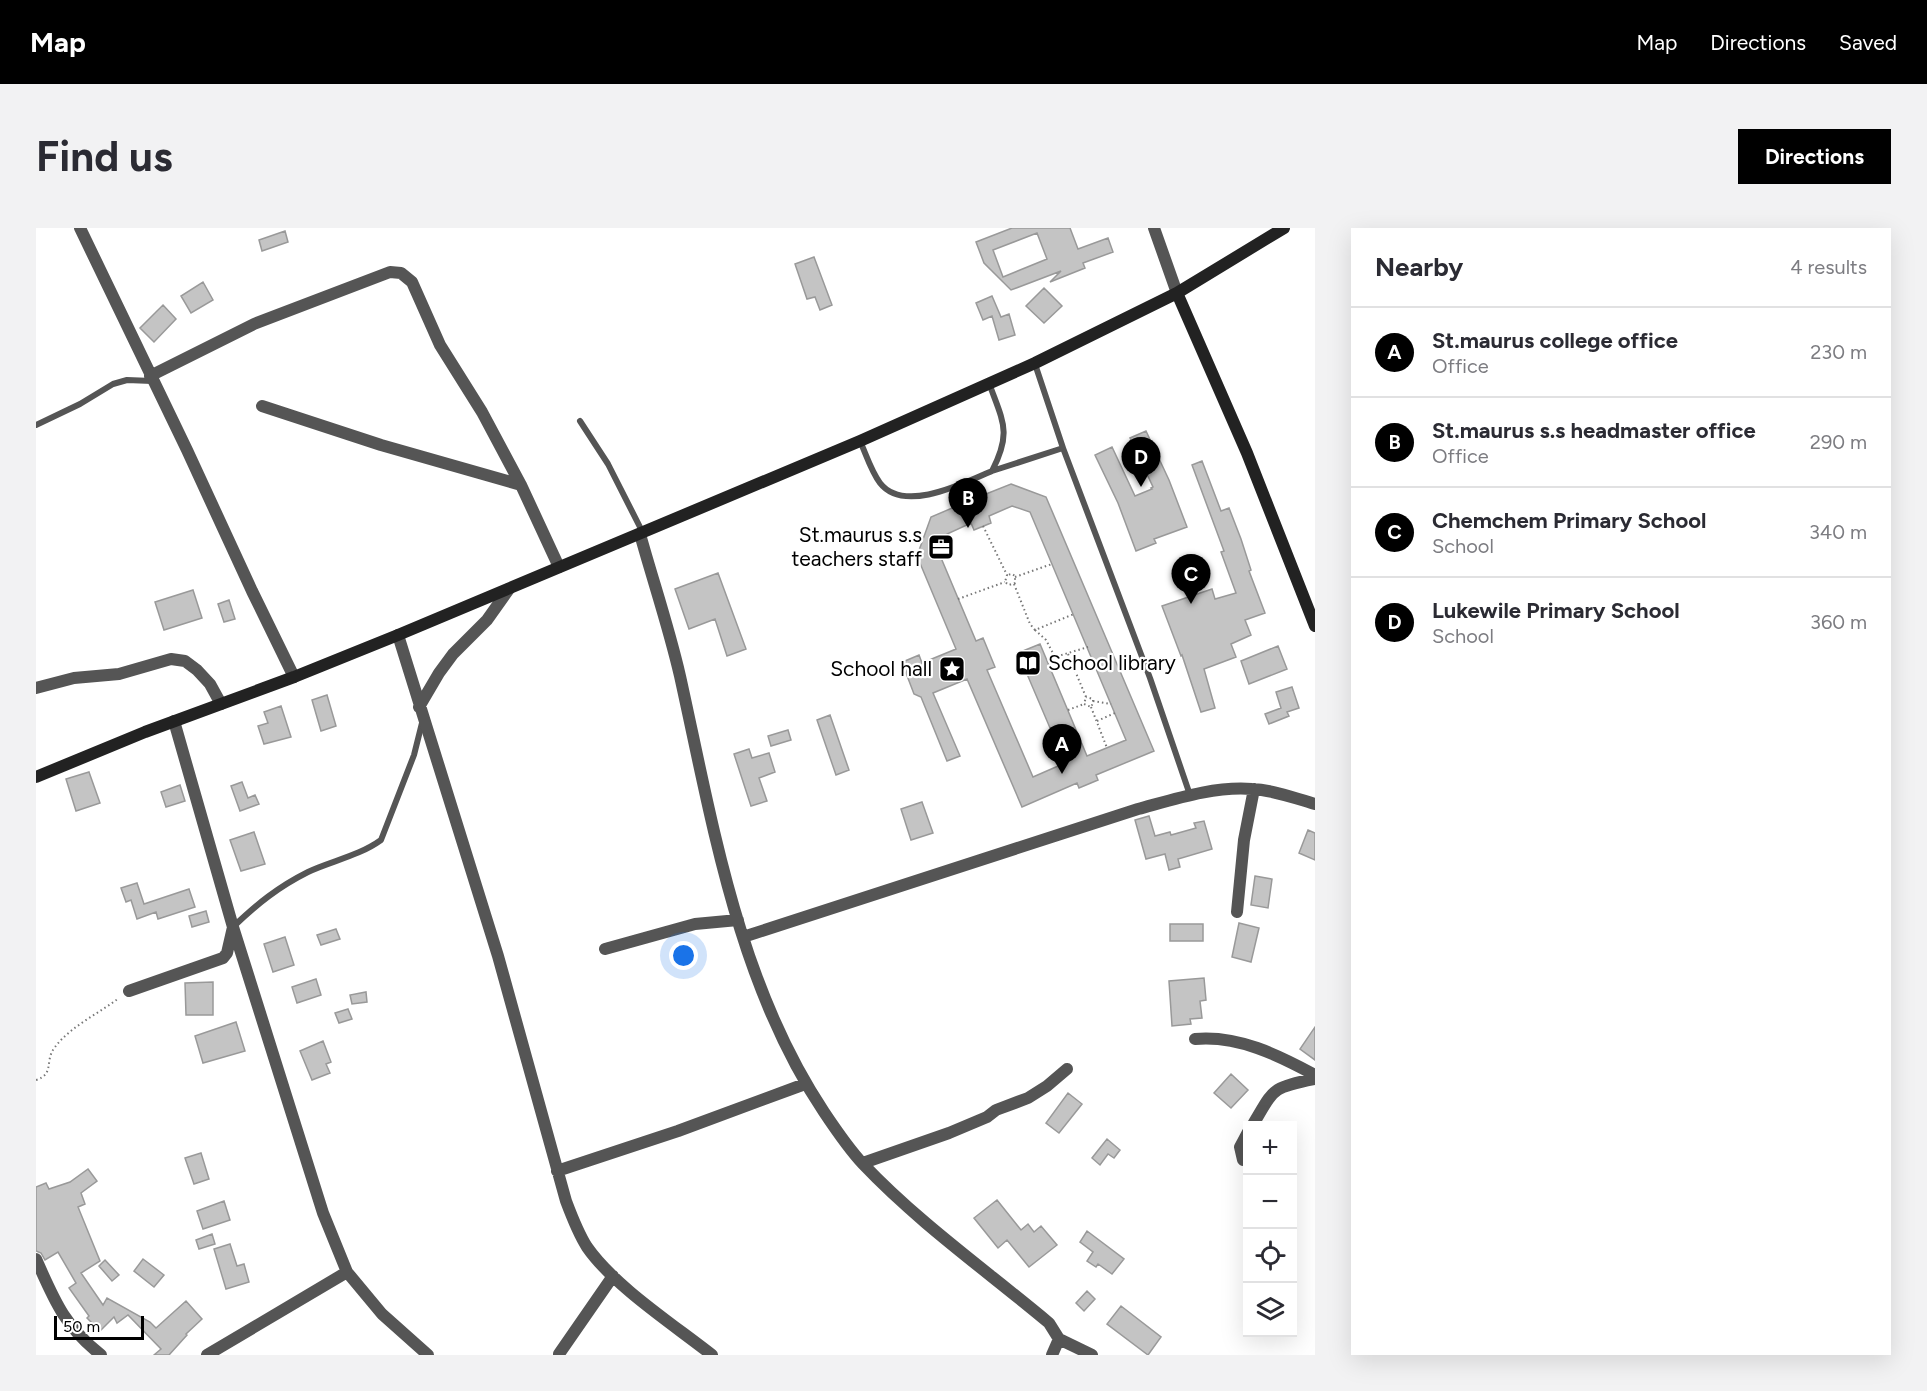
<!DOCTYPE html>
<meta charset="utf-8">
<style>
:root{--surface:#fff;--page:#f2f2f3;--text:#2b2b33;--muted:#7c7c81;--line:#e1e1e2;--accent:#000}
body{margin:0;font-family:Figtree,sans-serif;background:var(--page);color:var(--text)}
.controls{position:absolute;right:18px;bottom:18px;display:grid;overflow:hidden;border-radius:0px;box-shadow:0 6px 24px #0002}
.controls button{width:54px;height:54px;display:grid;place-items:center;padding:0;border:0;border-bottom:2px solid var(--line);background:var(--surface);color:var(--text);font:30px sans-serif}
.scale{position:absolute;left:18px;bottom:15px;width:90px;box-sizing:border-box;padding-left:6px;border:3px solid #000;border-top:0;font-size:16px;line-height:21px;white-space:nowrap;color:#000;-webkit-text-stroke:4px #fff;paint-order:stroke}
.you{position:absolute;left:648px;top:728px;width:21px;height:21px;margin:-15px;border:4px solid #fff;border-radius:50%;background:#1a73e8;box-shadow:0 0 0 9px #1a73e833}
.badge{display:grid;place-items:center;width:39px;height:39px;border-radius:50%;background:var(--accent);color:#fff;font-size:20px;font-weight:700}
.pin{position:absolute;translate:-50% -50px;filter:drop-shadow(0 2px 3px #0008)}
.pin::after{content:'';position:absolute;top:32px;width:21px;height:18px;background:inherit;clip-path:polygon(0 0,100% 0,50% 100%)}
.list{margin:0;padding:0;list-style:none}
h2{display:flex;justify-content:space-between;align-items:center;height:78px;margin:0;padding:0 24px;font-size:26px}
h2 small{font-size:20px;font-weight:400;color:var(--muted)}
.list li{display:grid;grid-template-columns:39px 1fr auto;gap:18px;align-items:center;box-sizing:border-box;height:90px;padding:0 24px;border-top:2px solid var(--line)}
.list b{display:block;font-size:22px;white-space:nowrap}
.list p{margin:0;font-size:20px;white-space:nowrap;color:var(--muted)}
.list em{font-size:20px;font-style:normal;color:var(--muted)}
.icon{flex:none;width:33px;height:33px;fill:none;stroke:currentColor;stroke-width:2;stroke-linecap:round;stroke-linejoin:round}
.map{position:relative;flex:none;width:1279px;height:1127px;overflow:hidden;border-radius:0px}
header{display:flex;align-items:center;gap:36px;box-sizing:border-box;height:84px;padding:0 30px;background:var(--accent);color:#fff}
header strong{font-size:28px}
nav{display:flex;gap:33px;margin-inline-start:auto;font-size:21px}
.intro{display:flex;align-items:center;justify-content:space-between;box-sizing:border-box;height:144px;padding:0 36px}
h1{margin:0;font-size:42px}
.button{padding:15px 27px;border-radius:0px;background:var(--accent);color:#fff;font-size:21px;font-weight:700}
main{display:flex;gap:36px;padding:0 36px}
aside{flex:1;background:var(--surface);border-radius:0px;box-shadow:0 6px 24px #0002}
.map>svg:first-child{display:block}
</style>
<header>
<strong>Map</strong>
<nav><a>Map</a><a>Directions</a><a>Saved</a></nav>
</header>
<div class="intro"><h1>Find us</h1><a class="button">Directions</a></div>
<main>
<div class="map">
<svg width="1279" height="1127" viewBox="0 0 1279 1127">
<rect width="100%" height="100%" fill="#fff"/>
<path fill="#c4c4c4" stroke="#999" stroke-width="1.5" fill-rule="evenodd" d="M976,0H1034L1042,21L1072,10L1077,24L1047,35L1049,40L1014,54L1025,43L975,62L948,35L940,14ZM1001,5L1011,31L967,49L957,22Z
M249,3L252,14L226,23L223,12Z
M778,29L796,77L784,82L779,69L771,71L759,36Z
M167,54L177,72L155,85L145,68Z
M1008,60L1026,78L1008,95L990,78Z
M956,68L965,89L973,86L979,107L963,112L956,88L947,92L940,75Z
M127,77L140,91L118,114L104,100Z
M1110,203L1133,252L1151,299L1118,311L1120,315L1100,323L1082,275L1059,227L1076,219L1099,268L1116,261L1115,260L1117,259L1094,210Z
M1166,233L1185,283L1193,280L1205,311L1215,342L1213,343L1229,385L1209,392L1215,407L1195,416L1200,429L1168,441L1179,480L1165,484L1146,427L1145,428L1126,378L1176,361L1179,371L1200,365L1185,324L1188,323L1156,237Z
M975,256L1010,269L1118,523L1060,547L1062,552L1043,560L1041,555L986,579L931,451L897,465L924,528L911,533L885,469L878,466L870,445L872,440L869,433L883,427L886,435L920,421L881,328L895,289L928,275L925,268L942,261L945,268ZM976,278L994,284L1090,512L1051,528L1004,416L982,425L1029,535L997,549L951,442L959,439L947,410L940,413L903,325L911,306L935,295L938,302L955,295L953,288Z
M682,345L710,421L691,428L679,391L653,401L639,361Z
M157,362L166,390L128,402L119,374Z
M193,372L199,391L188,394L182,376Z
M1242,418L1251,441L1213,456L1205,433Z
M1256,459L1263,480L1251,484L1253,488L1233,496L1229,486L1245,480L1240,464Z
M291,467L300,498L285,503L276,472Z
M245,478L255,509L228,516L222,498L232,495L228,484Z
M794,487L813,542L800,547L781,492Z
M752,502L755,512L735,518L732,508Z
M713,521L716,530L733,525L739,544L723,550L731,573L715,578L698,526Z
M53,544L64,575L40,583L30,551Z
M206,554L212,570L219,567L223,576L204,583L195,558Z
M144,557L149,573L130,579L125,564Z
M886,574L897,605L875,612L865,581Z
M1113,588L1119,608L1134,604L1135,607L1160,600L1158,595L1168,593L1176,621L1142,631L1144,639L1133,642L1129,626L1110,631L1099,592Z
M1272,602L1279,605V632L1263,625Z
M218,604L229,636L205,643L194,612Z
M1219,648L1236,651L1232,680L1215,677Z
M101,655L108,676L153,661L159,679L122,691L120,684L101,691L95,672L90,674L85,660Z
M170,683L173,694L156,699L153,688Z
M1203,695L1223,700L1215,734L1196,729Z
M1134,696H1167V713H1134Z
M300,701L304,711L285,717L281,707Z
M249,709L258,737L237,744L228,716Z
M1168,750L1170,772L1164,773L1166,790L1154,791L1155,796L1136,798L1133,753Z
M280,751L285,767L261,775L256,759Z
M177,754V787H150L149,755Z
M330,764L331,774L316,776L314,767Z
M312,781L316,791L303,795L299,785Z
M200,794L209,823L167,835L159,808Z
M1279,799V832L1264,821Z
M287,813L295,834L290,836L294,845L276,852L264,823Z
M1195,846L1212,862L1195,880L1178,865Z
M1032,865L1046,876L1023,905L1010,895Z
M1071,911L1084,922L1078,930L1072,926L1064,937L1056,930Z
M165,925L173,951L158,956L149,930Z
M52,941L61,953L45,965L49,976L42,979L64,1033L45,1045L67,1077L71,1070L114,1094L120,1100L150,1073L166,1091L150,1106L151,1107L133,1127H118L125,1121L92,1087L81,1095L78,1089L64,1103L51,1090L53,1088L33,1060L40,1055L22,1024L9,1032L5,1025L0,1023V959L10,955L13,961L34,954Z
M961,972L985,1002L992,996L998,1004L1005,998L1021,1017L993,1039L971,1012L962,1020L938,990Z
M188,973L194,992L167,1001L161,983Z
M1051,1003L1088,1031L1076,1046L1062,1036L1060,1039L1051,1033L1057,1024L1044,1014Z
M176,1006L179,1016L163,1021L160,1012Z
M194,1016L201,1038L208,1036L213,1054L190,1061L178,1021Z
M107,1031L128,1047L118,1059L98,1043Z
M69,1032L83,1047L76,1053L63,1038Z
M1051,1063L1059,1071L1048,1083L1040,1075Z
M1085,1078L1125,1109L1112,1127L1071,1096Z"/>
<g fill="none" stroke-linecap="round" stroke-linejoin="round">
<path stroke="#777" stroke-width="2" stroke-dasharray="1.5 3" stroke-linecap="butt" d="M947,298L971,347L969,354L973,357L979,355V348L976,346L971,347
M979,349L1016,336
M978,356L994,396L999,402L1038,386
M922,371L969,354
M999,402L1010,412L1019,429L1052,419
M1032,426L1050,469L1048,476L1055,479L1057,475V471L1050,469
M1057,473L1075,476
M1055,479L1071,520
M1032,482L1048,476
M1061,493L1079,485
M0,852C19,846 8,833 19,819C35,798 62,786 83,770"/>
<path stroke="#555" stroke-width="6" d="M999,136L1027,220L1114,450L1154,567
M544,193L572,236L607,305
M0,197L44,176L77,156L91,152L116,153
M824,213C830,226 835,243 844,255C868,286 928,255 956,243C976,204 967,194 953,155
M956,243L1027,220
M197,699C221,676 242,659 272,644C295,633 323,628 345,612L378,527L386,495"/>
<path stroke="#555" stroke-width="12" d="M44,0L151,222L216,363L258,449
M1118,0L1141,65
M114,148L218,96L354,44L365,45L376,54L404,117L446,184L485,257L523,339
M226,178L345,217L485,257
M604,306C617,353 633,400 644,448C677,597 702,755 788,884C800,902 812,920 827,936C883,995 951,1043 1013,1095L1023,1111L1016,1127
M362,407L462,728L530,973C536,989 542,1005 551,1019C578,1058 638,1097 676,1127
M0,460L38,450L83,446L135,431L149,433L161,442L174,456L185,476
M383,479L403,445L417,426L451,392L473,361
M138,493L197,699L287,985L311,1044L346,1086L392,1127
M1201,684L1208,612L1218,561
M707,709L1102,581C1139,571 1178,558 1216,561C1237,562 1259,570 1279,576
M569,721L659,696L702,692
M93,763L187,730L191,725L197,699
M1159,811C1202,807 1242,827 1279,847
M1216,898C1239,860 1234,860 1279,851
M1207,932L1204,919L1212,904
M827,935L913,905L951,889L960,882L992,870L1011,858L1031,841
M521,943L642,903L769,856
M0,1031C19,1074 28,1097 65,1127
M1023,1111L1056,1127
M523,1126L577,1048
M171,1127L311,1044"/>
<path stroke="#222" stroke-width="12" d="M1141,65L1211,225L1279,398
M0,549L109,504L258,449L362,407L824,213L999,135L1141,65L1248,0"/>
</g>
<defs>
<symbol id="office-square" viewBox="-11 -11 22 22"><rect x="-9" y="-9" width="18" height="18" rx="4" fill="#000" stroke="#fff"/><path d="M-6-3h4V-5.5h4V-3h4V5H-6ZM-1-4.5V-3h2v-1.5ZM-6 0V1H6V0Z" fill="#fff"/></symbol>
<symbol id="library-square" viewBox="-11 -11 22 22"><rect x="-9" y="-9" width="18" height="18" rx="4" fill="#000" stroke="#fff"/><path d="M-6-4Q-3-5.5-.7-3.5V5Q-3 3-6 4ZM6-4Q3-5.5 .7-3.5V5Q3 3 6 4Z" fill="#fff"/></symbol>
<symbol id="sight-square" viewBox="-11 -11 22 22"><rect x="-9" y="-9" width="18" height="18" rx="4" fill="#000" stroke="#fff"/><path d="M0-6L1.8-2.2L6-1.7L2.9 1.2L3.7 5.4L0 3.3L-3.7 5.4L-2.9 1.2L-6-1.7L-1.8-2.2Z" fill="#fff"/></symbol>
</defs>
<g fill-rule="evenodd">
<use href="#office-square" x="890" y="304" width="30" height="30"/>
<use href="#library-square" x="977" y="420" width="30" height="30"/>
<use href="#sight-square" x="901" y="426" width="30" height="30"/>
</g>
<g text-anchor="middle" stroke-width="4.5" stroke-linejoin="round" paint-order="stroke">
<g font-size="21" fill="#000" stroke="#fff" text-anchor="end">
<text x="886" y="314">St.maurus s.s<tspan x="886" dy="24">teachers staff</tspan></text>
<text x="1012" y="442" text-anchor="start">School library</text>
<text x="896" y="448">School hall</text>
</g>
</g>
</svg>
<div class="controls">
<button>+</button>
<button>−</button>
<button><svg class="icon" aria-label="locate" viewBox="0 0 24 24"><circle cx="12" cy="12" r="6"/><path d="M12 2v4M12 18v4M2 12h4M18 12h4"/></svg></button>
<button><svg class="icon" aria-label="layers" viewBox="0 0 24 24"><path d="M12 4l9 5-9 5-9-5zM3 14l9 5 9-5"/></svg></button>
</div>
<div class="scale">50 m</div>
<div class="you"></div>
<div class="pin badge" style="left:1026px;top:546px">A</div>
<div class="pin badge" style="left:932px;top:300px">B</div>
<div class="pin badge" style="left:1155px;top:376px">C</div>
<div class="pin badge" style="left:1105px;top:259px">D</div>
</div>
<aside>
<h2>Nearby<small>4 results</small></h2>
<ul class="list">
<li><span class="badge">A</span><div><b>St.maurus college office</b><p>Office</p></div><em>230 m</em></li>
<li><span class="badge">B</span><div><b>St.maurus s.s headmaster office</b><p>Office</p></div><em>290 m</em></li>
<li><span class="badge">C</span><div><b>Chemchem Primary School</b><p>School</p></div><em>340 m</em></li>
<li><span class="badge">D</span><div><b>Lukewile Primary School</b><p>School</p></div><em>360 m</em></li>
</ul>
</aside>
</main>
